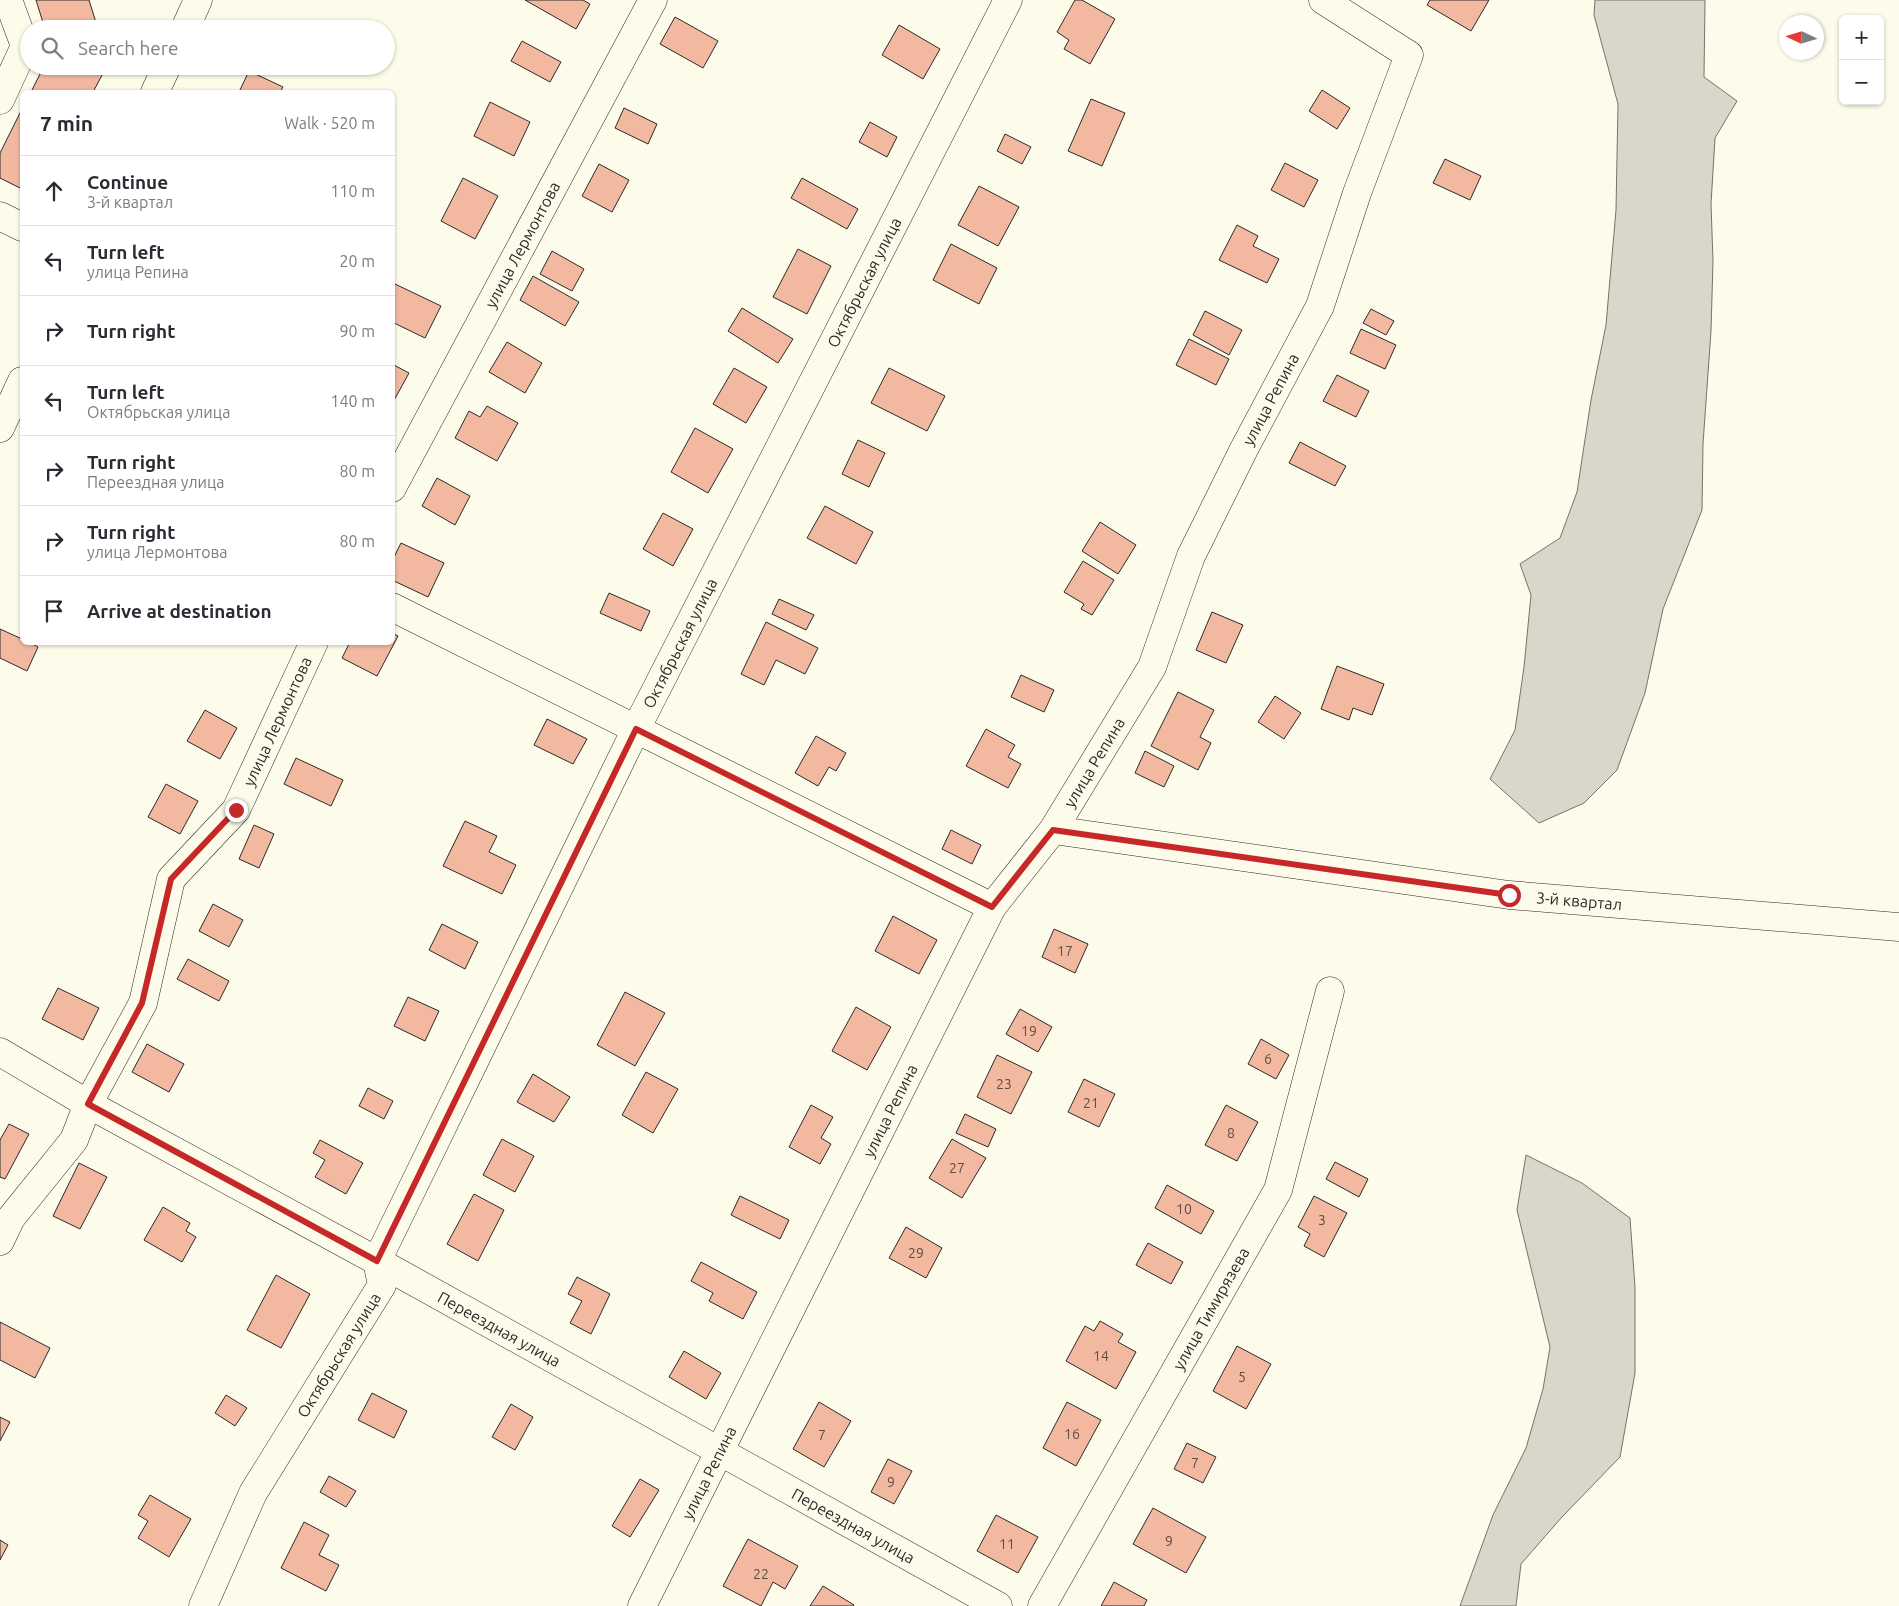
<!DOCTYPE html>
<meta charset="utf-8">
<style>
:root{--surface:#fff;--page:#f2f2f3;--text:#2b2b33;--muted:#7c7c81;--line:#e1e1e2}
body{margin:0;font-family:Ubuntu,sans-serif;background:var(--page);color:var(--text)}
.controls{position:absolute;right:15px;top:15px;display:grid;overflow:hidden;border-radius:8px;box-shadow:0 1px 4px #0004}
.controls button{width:45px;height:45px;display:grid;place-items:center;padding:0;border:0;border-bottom:1px solid var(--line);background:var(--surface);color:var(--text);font:25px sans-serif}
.compass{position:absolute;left:1779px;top:15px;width:45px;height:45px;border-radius:50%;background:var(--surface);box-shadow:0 1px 4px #0004;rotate:274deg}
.stop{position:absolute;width:15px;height:15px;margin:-11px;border:4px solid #c62828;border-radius:50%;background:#fff}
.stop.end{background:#c62828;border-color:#fff;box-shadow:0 1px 5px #0008}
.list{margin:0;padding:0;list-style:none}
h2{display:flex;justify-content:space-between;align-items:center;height:65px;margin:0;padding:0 20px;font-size:21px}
h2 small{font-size:16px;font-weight:400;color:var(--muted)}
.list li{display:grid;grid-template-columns:32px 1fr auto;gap:15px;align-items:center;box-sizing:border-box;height:70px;padding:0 20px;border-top:1px solid var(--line)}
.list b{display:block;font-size:19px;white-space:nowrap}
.list p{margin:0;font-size:16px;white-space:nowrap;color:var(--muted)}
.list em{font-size:16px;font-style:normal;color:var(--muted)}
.icon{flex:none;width:28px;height:28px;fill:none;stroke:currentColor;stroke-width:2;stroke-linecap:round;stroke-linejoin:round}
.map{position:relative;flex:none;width:1899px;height:1606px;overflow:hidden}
.search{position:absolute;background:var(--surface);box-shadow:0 1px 4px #0004;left:20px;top:20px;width:375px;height:55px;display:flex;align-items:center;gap:12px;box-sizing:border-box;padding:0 18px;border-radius:28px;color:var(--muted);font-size:19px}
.panel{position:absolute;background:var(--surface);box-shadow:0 1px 4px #0004;left:20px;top:90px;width:375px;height:555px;border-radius:8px}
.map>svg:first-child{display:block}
</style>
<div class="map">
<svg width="1899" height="1606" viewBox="0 0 1899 1606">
<rect width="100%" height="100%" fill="#fdfbea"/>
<path fill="#d8d7c9" stroke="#74746e" d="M1595,0H1705L1704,77L1737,101L1715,138L1711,204L1713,261L1711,331L1703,444L1702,510L1663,609L1645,693L1617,770L1584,803L1539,823L1490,779L1515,730L1524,667L1531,595L1520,564L1560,538L1577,492L1591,400L1606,325L1616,210L1618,104L1594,15Z
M1526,1155L1582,1183L1630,1218L1635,1287V1373L1620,1457L1562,1517L1521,1564L1516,1606H1460L1493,1515L1526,1448L1543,1389L1550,1347L1517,1210Z"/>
<path fill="#f2b8a0" stroke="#2b2b2b" d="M36,0H89L98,29H45Z
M525,0H583L590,4L576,29Z
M1075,0H1082L1115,19L1090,64L1064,49L1069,40L1057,32Z
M1430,0H1489L1471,31L1427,5Z
M675,17L718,41L703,68L660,44Z
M899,25L940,49L923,79L882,55Z
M522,41L561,62L550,82L511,61Z
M44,66H107L93,92H31Z
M249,71L283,87L280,92H239Z
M1322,90L1350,108L1337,129L1309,111Z
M1091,99L1125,113L1102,166L1068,151Z
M490,102L530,122L514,156L474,136Z
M624,108L657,124L648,144L615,128Z
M22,109V189L0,178V153Z
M870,122L897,137L887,157L859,142Z
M1005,134L1031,147L1022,164L997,151Z
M1445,159L1481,176L1470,200L1433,183Z
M1285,163L1318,180L1304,207L1271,190Z
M599,164L629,180L612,212L582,196Z
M463,178L498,196L475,239L441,221Z
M802,178L858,209L847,229L791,198Z
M979,186L1019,207L998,246L958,225Z
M1237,225L1258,236L1253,246L1279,259L1267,283L1219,260Z
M951,244L997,268L979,304L933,280Z
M798,249L831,266L807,314L773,297Z
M552,251L584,269L572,291L540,274Z
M533,276L579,302L565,326L520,300Z
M395,284L441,306L425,338L392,322V289Z
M742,308L793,339L778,363L728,331Z
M1371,309L1394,321L1386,335L1363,323Z
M1205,311L1242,330L1229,355L1193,335Z
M1361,329L1396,345L1385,369L1350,353Z
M1189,339L1229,359L1216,385L1176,365Z
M507,342L542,363L525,393L489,372Z
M392,364L409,373L392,404Z
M734,368L767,387L746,423L713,404Z
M889,368L945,396L927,431L871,403Z
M1337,375L1369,391L1356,417L1323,401Z
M487,406L518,423L497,461L455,438L469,411L480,417Z
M695,428L733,449L708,493L671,472Z
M858,440L885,453L869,487L842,474Z
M1300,442L1346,466L1335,486L1289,463Z
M437,478L470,496L455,525L422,506Z
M825,506L873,532L856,564L807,538Z
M663,513L693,529L673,566L643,549Z
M1100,522L1136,545L1118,574L1082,551Z
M401,543L444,563L428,597L392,580V561Z
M1083,561L1114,580L1092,615L1081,609L1084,604L1064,592Z
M609,593L650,611L641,631L600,613Z
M779,599L814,615L806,630L772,614Z
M1212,612L1243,625L1226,663L1196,650Z
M766,622L818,648L805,674L776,660L764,685L741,674Z
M0,629L22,639V642H29L38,647L27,671L0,658Z
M392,633L398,636L377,676L342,658L350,642H392Z
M1337,666L1384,684L1372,715L1353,708L1349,720L1321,709Z
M1021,675L1054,690L1044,712L1011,697Z
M1178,692L1214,710L1200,737L1211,743L1198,770L1151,746Z
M1275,696L1301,713L1284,739L1258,722Z
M205,710L237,728L220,759L187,741Z
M547,719L587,739L573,764L534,745Z
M986,729L1015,745L1008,757L1021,764L1008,788L966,766Z
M816,736L846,753L836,771L829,767L818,786L795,773Z
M1145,751L1174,766L1164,787L1135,773Z
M296,758L343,780L331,806L284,784Z
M166,784L198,801L180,834L148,817Z
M465,821L497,836L489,852L516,865L502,894L443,866Z
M254,825L274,834L259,868L239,859Z
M951,830L981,845L972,864L942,849Z
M213,904L243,920L229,947L199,931Z
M893,916L937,940L919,974L875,951Z
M442,924L478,942L465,969L429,950Z
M1054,929L1088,944L1075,973L1042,957Z
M188,959L229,981L219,1001L177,979Z
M58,988L99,1008L83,1040L42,1019Z
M625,992L665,1013L635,1066L597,1045Z
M408,997L439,1011L425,1041L394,1026Z
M856,1007L891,1027L867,1070L832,1051Z
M1020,1009L1052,1027L1038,1052L1006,1034Z
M1261,1039L1289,1055L1276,1079L1248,1064Z
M147,1044L184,1064L169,1092L132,1072Z
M997,1055L1032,1072L1011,1114L977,1097Z
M646,1072L678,1089L653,1133L622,1115Z
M533,1074L570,1097L554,1122L517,1102Z
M1084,1079L1115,1094L1099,1127L1068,1112Z
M368,1088L393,1101L384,1119L359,1106Z
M811,1105L833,1117L821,1138L831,1144L820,1164L789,1147Z
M1226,1105L1258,1122L1237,1161L1205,1145Z
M965,1114L996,1129L988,1147L956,1133Z
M9,1124L29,1134L5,1179L0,1177V1140Z
M502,1139L534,1156L515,1192L483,1175Z
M952,1139L986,1158L962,1198L929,1178Z
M320,1140L363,1163L346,1194L315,1177L325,1160L313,1153Z
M1335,1162L1368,1179L1359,1197L1326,1179Z
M79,1163L107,1177L80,1229L53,1216Z
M1167,1185L1214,1211L1201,1234L1155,1208Z
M474,1194L504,1210L478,1261L447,1244Z
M740,1196L789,1220L780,1239L731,1215Z
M1314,1196L1347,1213L1324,1257L1304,1246L1310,1234L1298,1227Z
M163,1207L190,1223L186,1231L196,1237L182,1262L144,1240Z
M906,1227L942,1248L926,1278L889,1258Z
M1148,1243L1183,1262L1171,1284L1136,1265Z
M701,1262L757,1292L743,1319L709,1301L713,1293L691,1281Z
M276,1275L310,1294L281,1348L247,1330Z
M577,1277L610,1294L591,1334L570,1323L582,1301L568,1294Z
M1100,1321L1123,1334L1118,1342L1136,1352L1116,1389L1066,1361L1085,1326L1094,1331Z
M0,1322L50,1348L35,1378L0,1360Z
M1237,1346L1271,1364L1246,1409L1213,1391Z
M684,1351L721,1373L706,1399L669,1377Z
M372,1393L407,1411L394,1438L358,1420Z
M226,1395L247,1408L235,1426L215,1413Z
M819,1402L851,1421L824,1467L793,1449Z
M1067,1402L1101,1420L1076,1466L1043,1448Z
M511,1404L533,1417L515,1450L492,1437Z
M0,1417L10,1422L0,1441Z
M1187,1443L1216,1457L1203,1483L1174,1469Z
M888,1459L912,1471L894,1504L871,1492Z
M329,1476L356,1491L346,1507L320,1492Z
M640,1479L659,1490L630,1537L612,1526Z
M150,1495L191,1519L169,1557L138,1538L148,1521L138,1515Z
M1153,1508L1206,1537L1186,1573L1133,1544Z
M996,1515L1038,1537L1018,1573L977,1551Z
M304,1522L329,1535L319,1555L339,1565L326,1591L281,1568Z
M748,1539L798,1566L785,1589L773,1582L761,1606L723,1586Z
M0,1540L8,1545L0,1560Z
M1114,1582L1147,1600L1144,1606H1101Z
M823,1586L854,1605L853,1606H810Z"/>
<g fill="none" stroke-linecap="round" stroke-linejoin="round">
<defs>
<g id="minor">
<path d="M185,29L198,0"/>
<path d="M155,92L167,66"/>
<path d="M0,100L25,46L8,0"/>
<path d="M0,216L22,227"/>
<path d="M0,428L22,381"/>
<path id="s1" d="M392,488L653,0"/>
<path d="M392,607L992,907"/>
<path id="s2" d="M1053,830L1509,895L1899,927"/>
<path id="s3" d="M0,1052L88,1104L377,1261L998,1606"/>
<path id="s4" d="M0,1241L11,1218L74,1140L88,1104L143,1003L171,879L236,810L314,642"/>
<path id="s5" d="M203,1606L253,1493L382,1285L377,1261L636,729L1008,0"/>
<path id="s6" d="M642,1606L992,907L1053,830L1152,667L1191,556L1244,449L1320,306L1357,193L1409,55L1323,0"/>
<path id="s7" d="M1042,1606L1278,1190L1330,991"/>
</g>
</defs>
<use href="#minor" stroke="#2b2b2b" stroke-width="29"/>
<use href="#minor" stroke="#fdfbea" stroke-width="28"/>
</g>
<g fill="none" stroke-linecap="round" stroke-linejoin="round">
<path stroke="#c62828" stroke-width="6" d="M236,810L171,879L142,1003L88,1104L377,1261L636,729L992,907L1053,830L1509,895"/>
</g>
<g text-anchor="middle" stroke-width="4" stroke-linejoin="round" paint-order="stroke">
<g font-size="14" fill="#5d4e48">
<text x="1065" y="956">17</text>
<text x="1029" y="1036">19</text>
<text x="1268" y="1064">6</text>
<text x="1004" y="1089">23</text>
<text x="1091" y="1108">21</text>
<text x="1231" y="1138">8</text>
<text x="957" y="1173">27</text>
<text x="1184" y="1214">10</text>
<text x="1322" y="1225">3</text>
<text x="916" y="1258">29</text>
<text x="1101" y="1361">14</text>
<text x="1242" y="1382">5</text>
<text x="1072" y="1439">16</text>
<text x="822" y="1440">7</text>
<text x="1195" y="1468">7</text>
<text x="891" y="1487">9</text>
<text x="1169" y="1546">9</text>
<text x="1007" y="1549">11</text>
<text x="761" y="1579">22</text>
</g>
<g font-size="16" fill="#2b2b2b" stroke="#fdfbea">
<text dy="6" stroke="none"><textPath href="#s1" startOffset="276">улица Лермонтова</textPath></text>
<text dy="6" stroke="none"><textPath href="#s5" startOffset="1486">Октябрьская улица</textPath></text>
<text dy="6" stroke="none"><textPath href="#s6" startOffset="1364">улица Репина</textPath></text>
<text dy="6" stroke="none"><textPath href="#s5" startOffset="1081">Октябрьская улица</textPath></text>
<text dy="6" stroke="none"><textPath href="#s4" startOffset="599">улица Лермонтова</textPath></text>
<text dy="6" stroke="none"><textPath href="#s6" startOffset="959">улица Репина</textPath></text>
<text dy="6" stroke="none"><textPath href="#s2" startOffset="531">3-й квартал</textPath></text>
<text dy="6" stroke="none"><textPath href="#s6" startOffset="554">улица Репина</textPath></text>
<text dy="6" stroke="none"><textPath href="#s7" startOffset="342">улица Тимирязева</textPath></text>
<text dy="6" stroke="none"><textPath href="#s3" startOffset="571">Переездная улица</textPath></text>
<text dy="6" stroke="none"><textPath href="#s5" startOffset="286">Октябрьская улица</textPath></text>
<text dy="6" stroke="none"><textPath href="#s6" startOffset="149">улица Репина</textPath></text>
<text dy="6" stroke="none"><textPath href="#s3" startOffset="976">Переездная улица</textPath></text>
</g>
</g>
</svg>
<div class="controls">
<button>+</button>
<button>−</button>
</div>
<svg class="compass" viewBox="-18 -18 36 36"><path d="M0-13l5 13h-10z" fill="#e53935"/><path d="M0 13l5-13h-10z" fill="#7c7c81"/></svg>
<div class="stop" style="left:1509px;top:895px"></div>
<div class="stop end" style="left:236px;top:810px"></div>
<div class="search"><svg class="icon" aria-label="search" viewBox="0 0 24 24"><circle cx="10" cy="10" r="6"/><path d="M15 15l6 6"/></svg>Search here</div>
<section class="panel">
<h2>7 min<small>Walk · 520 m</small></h2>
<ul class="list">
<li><svg class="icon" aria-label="ahead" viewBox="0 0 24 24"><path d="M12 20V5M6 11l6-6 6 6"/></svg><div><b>Continue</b><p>3-й квартал</p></div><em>110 m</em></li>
<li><svg class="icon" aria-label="left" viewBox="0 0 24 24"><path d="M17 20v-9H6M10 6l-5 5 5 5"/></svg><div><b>Turn left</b><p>улица Репина</p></div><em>20 m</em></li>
<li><svg class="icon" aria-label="right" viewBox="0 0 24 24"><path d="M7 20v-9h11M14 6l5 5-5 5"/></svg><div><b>Turn right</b></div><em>90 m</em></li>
<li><svg class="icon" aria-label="left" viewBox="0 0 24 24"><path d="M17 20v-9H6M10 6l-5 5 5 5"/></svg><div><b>Turn left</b><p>Октябрьская улица</p></div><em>140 m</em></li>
<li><svg class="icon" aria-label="right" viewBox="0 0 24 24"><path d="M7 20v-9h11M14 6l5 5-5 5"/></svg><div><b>Turn right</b><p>Переездная улица</p></div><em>80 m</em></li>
<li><svg class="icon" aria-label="right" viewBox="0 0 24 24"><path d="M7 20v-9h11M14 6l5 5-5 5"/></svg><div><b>Turn right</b><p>улица Лермонтова</p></div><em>80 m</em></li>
<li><svg class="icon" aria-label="arrive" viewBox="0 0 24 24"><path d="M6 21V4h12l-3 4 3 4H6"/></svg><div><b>Arrive at destination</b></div></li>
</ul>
</section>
</div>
